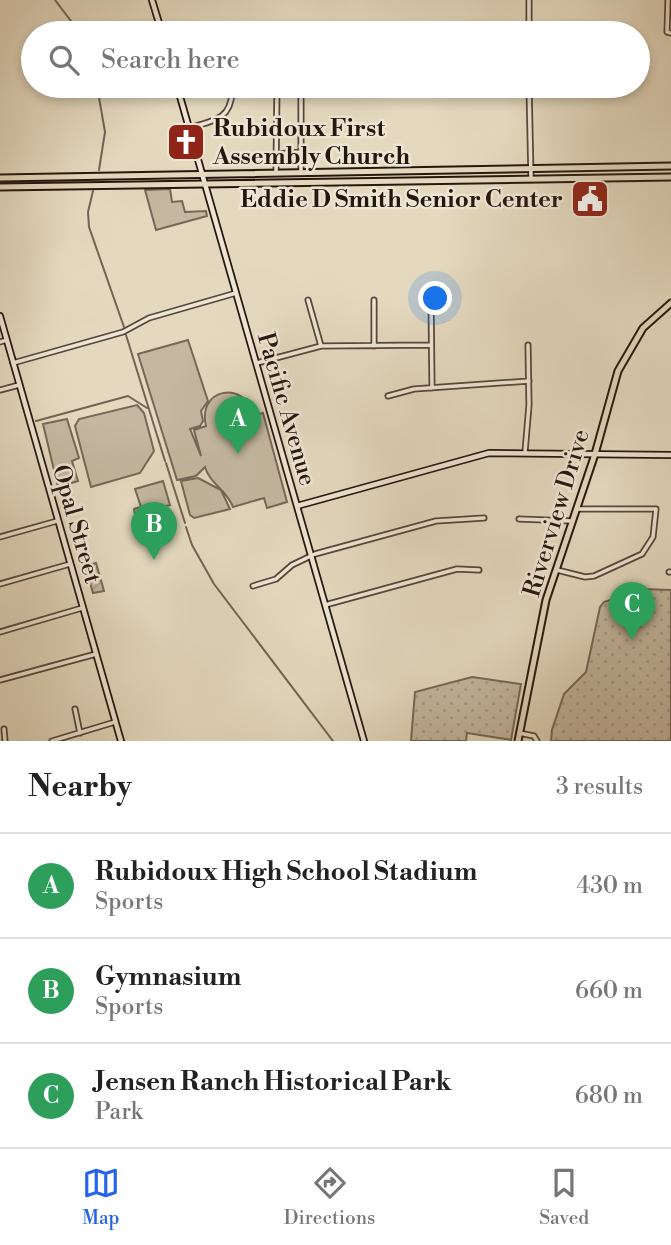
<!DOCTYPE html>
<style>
:root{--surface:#fff;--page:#f6f6f6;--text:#222;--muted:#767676;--line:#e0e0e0;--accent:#2563eb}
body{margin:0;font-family:"Libre Bodoni",serif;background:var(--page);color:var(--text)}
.you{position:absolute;left:436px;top:299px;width:24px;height:24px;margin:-18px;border:5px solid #fff;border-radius:50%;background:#1a73e8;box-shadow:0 0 0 10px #1a73e833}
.badge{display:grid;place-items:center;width:46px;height:46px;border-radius:50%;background:var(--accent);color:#fff;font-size:23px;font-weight:700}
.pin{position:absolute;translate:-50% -58px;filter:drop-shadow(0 2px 4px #0008)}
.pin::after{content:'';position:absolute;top:37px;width:24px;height:21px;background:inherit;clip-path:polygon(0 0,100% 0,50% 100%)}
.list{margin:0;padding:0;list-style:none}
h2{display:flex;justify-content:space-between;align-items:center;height:91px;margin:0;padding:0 28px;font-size:30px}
h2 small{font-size:23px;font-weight:400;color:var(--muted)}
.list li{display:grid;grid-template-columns:46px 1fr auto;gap:21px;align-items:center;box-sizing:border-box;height:105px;padding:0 28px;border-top:2px solid var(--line)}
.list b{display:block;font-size:26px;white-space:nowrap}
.list p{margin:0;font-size:23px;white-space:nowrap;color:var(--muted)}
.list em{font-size:23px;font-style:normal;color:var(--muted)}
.icon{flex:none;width:38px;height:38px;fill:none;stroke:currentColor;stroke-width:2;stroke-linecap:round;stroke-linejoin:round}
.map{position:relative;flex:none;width:671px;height:741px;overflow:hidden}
.search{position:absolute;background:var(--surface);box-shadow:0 4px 10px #0003;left:21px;right:21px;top:21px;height:77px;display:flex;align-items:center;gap:18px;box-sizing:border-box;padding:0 24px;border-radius:38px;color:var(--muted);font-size:26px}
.sheet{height:406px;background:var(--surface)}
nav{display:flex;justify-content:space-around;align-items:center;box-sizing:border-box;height:98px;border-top:2px solid var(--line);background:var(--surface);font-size:19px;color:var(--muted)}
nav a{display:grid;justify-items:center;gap:4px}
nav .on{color:var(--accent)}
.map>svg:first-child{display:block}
</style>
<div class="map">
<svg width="671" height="741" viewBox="0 0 671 741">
<defs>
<pattern id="park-dots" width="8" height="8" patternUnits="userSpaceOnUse" patternTransform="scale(1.75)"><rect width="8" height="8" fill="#c4b8a1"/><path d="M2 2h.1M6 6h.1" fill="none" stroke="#a89d89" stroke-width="1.8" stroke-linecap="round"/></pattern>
<pattern id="garden-furrows" width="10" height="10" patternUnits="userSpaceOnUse" patternTransform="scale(1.75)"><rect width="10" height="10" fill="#c4b8a1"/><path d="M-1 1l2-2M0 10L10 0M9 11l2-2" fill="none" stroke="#a89d89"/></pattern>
</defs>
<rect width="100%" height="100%" fill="#e4d9bf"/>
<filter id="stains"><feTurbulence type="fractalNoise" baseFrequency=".00286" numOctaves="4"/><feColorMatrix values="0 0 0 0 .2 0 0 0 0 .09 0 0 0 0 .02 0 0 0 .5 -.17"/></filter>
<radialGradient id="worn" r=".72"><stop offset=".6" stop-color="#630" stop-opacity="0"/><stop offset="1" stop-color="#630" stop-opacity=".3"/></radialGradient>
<path fill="#c4b8a1" stroke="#766758" stroke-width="2" d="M170,189L172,202L182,201L185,212L206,211L207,216L156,230L145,190Z
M188,340L208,401L201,411L203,421L200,426L190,429L201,456L194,430L206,426C197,389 243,379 255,415L263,413L287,502L267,508L264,498L233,507C226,489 210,484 205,467L196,476L177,480L138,354Z
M137,405L144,413L154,451L140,473L91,487L75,426L79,419Z
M67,419L79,458L72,461L78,481L58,487L43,424Z
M198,478L221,490L230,509L194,518L190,515L181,481Z
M163,481L170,505L135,515L134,509L141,507L135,489Z"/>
<path fill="url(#park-dots)" stroke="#766758" stroke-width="2" d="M643,589L671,590V741H551L552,730L564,694L586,672L600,607L604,602Z
M472,677L521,684L511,740L467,733L466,741H411L415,692Z"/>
<path fill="url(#garden-furrows)" stroke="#766758" stroke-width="2" d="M96,563L104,591L93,593L85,566Z"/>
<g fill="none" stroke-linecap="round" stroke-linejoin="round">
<path stroke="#726354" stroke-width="2" d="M55,0L80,33
M97,86L105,132L99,170
M93,191L88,212L89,227L124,327
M126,335L165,461
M36,421L128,396L147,408
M166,463L185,523
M186,527L192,545L214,584L333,741"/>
<defs>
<path id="street" d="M529,0V33
M668,0L667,32L671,33
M529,32L621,30
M301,86V173
M529,86L531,178
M189,128C212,121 231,120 232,92
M277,154L301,152
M276,173L277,86
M431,299L432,388
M308,300L321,346
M0,342L7,340
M374,346V300
M13,363L123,332L149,318L236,293
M257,363L321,346L431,345
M0,390L19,385
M388,396L414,389L529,381
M525,452L529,405L528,345
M519,519L572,521
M0,537L57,521
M557,570L585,577L594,576L642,554L653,537L656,509H577
M669,572H671
M0,584L70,564
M253,586L276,579L292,565L315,554L436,521L484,518
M325,605L457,569L479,570
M0,632L82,608
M0,680L96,654
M75,709L80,733
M4,729L5,741
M519,733L534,736L537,741
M52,741L115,722"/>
<path id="secondary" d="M152,0L162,33
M177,86L364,741
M0,316L121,741
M297,506L489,453L671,455"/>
<path id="primary" d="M0,178L671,166
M0,187L671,177
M518,741L546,600L595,454L618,371L643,328L671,303"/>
</defs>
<use href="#street" stroke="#56473a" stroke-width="7"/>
<use href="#secondary" stroke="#27160e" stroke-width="8"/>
<use href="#primary" stroke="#27160e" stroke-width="9"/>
<use href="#street" stroke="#ede6d5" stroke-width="3.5"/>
<use href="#secondary" stroke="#ede6d5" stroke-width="4.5"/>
<use href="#primary" stroke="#e4d9bf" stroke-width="5"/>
</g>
<defs>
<symbol id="church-square" viewBox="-11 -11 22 22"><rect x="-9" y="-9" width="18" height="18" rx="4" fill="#8f2418" stroke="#ede6d5"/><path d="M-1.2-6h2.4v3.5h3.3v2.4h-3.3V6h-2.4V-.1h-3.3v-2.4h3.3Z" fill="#fff"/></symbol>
<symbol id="civic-square" viewBox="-11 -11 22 22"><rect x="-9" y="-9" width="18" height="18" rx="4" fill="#8f2418" stroke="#ede6d5"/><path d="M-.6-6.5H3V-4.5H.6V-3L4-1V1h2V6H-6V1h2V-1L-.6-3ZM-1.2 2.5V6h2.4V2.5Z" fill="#fff"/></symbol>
</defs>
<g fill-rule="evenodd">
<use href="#church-square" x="164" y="120" width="44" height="44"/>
<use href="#civic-square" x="568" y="177" width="44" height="44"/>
</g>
<g text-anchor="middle" stroke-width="5" stroke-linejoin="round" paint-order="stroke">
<g font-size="24" font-weight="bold" fill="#27160e" stroke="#ede6d5" text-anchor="start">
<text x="213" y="136">Rubidoux First<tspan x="213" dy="28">Assembly Church</tspan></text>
<text x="563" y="207" text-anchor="end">Eddie D Smith Senior Center</text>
</g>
<g font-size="24" fill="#27160e" stroke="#ede6d5">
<text transform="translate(287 409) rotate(74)" y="8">Pacific Avenue</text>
<text transform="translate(556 513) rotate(-73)" y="8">Riverview Drive</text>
<text transform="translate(77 524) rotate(74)" y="8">Opal Street</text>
</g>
</g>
<rect width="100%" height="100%" filter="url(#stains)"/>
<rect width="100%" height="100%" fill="url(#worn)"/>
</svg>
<div class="you"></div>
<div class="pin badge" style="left:238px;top:454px;background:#2e9e5b">A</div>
<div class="pin badge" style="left:154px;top:560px;background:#2e9e5b">B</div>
<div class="pin badge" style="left:632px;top:640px;background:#2e9e5b">C</div>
<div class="search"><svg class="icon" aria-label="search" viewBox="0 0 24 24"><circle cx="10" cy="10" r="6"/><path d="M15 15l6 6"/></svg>Search here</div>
</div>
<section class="sheet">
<h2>Nearby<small>3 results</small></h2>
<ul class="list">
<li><span class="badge" style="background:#2e9e5b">A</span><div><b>Rubidoux High School Stadium</b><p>Sports</p></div><em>430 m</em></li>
<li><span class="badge" style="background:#2e9e5b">B</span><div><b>Gymnasium</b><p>Sports</p></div><em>660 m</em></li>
<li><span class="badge" style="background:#2e9e5b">C</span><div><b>Jensen Ranch Historical Park</b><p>Park</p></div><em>680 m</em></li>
</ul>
</section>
<nav>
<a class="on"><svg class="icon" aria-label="map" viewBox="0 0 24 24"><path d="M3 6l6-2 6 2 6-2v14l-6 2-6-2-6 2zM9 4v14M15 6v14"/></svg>Map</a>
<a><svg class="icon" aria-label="directions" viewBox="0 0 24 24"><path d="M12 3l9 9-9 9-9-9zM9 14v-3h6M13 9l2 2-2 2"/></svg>Directions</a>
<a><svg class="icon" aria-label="saved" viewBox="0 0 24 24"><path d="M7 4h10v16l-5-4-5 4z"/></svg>Saved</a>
</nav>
